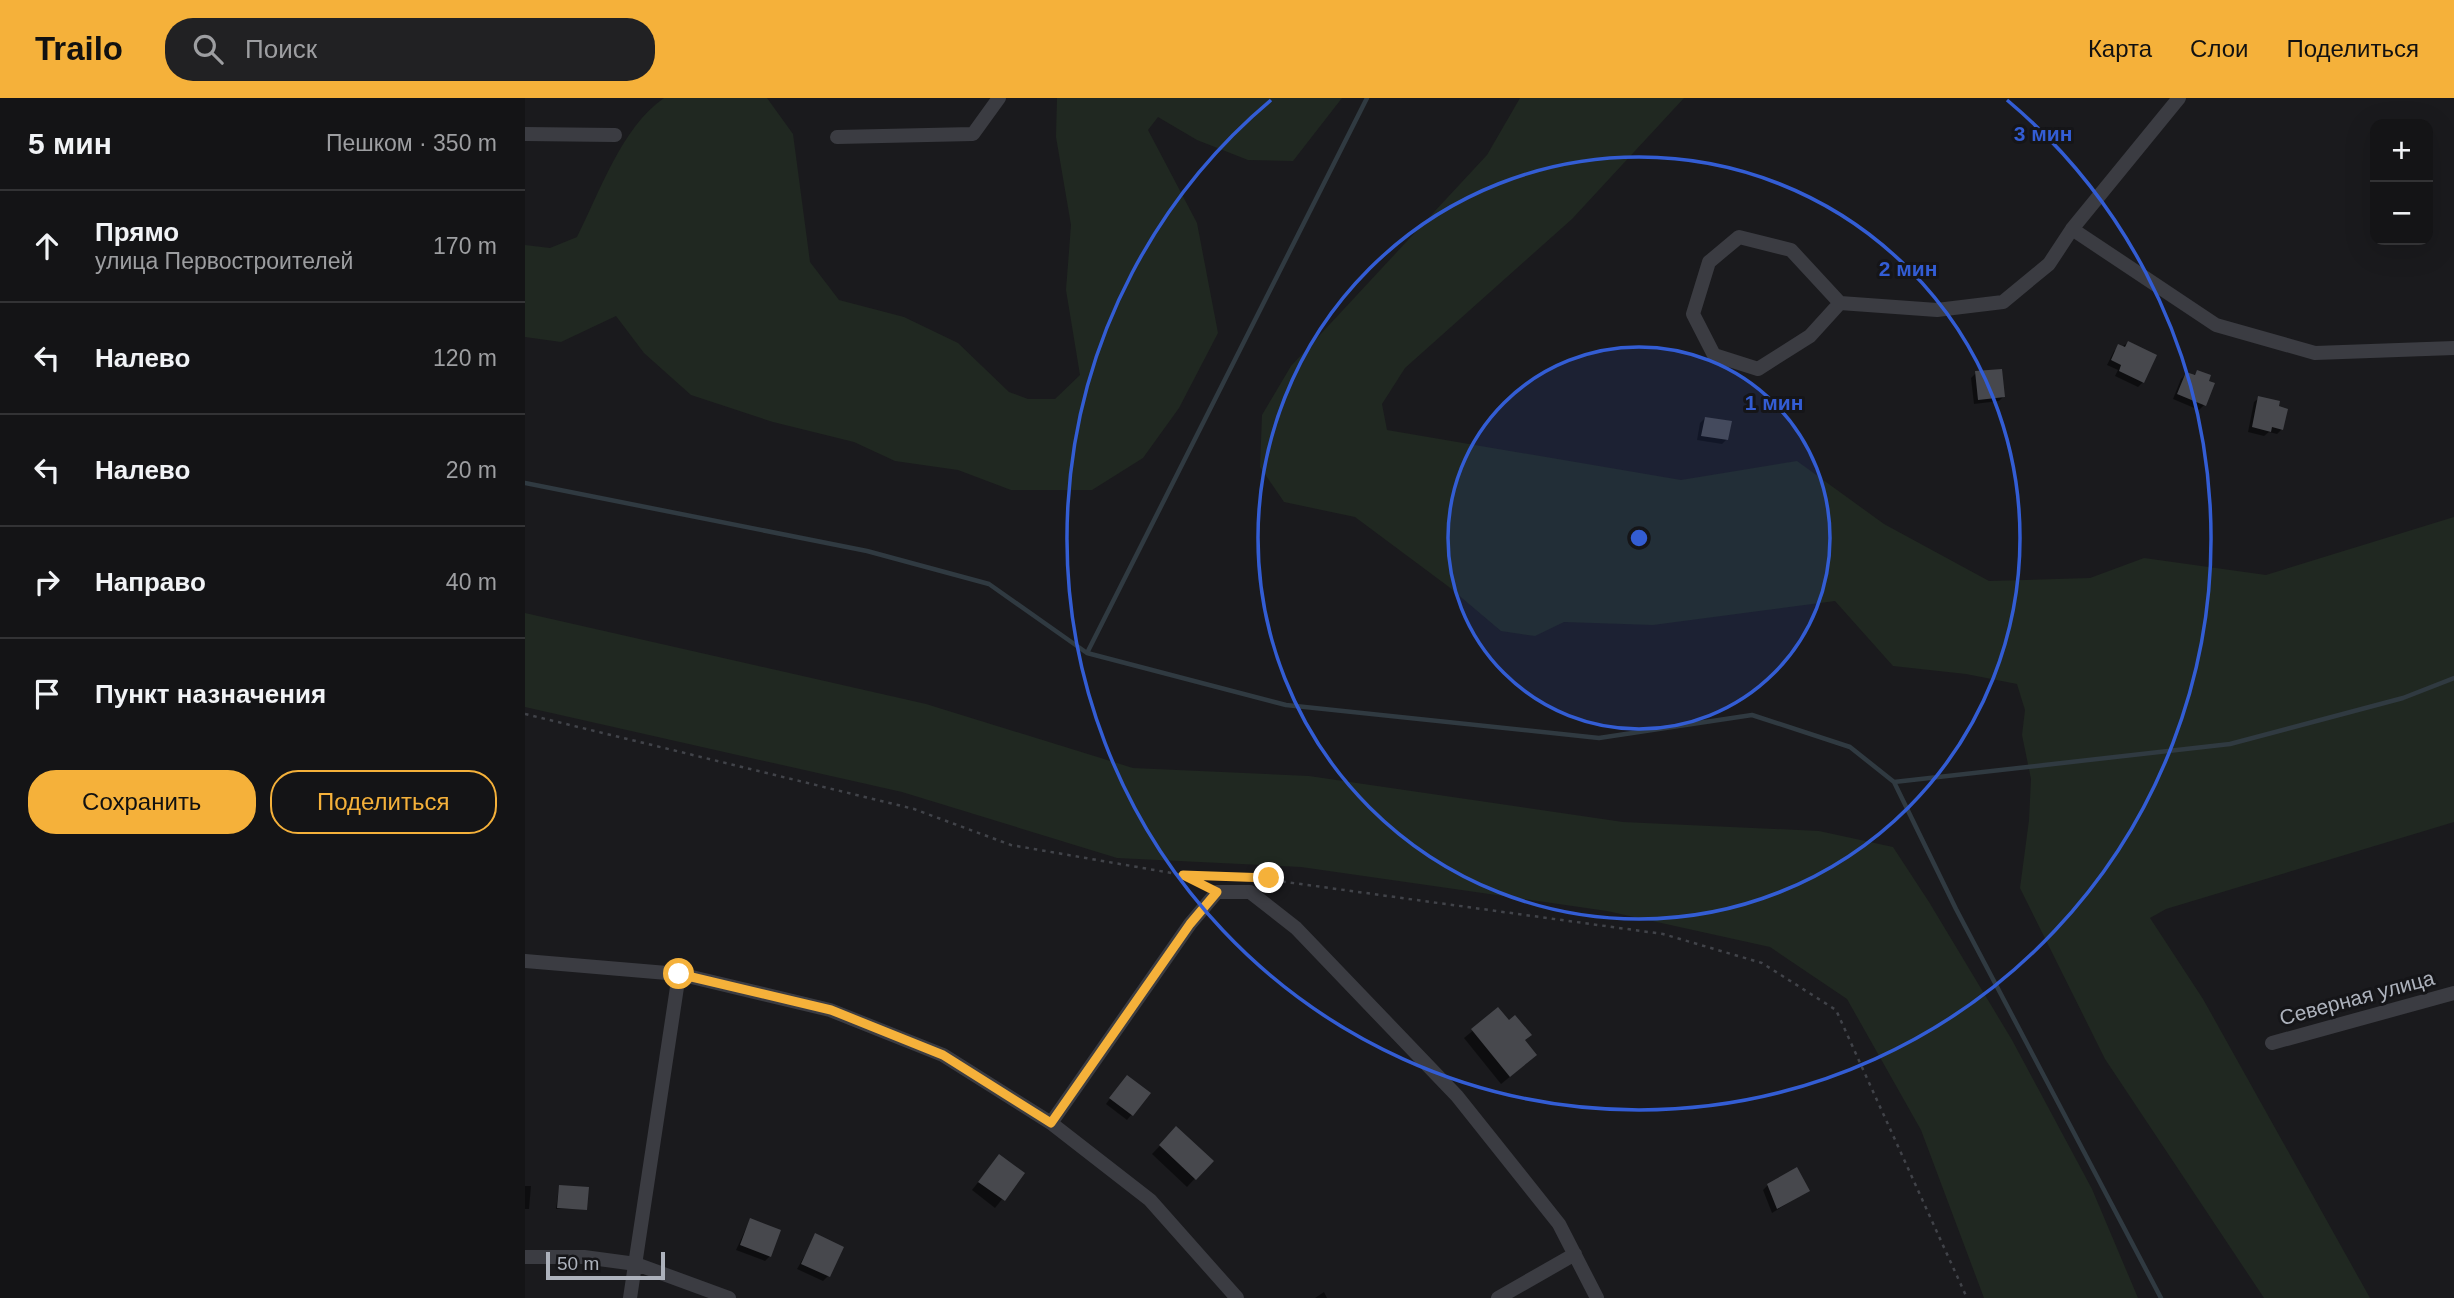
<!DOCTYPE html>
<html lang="ru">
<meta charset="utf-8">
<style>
:root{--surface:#141416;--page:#212123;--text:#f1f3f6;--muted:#9d9ea1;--line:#333335;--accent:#f5b13a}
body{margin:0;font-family:Arial,sans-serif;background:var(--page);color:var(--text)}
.controls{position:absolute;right:21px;top:21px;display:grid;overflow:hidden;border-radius:14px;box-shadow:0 7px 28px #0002}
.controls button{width:63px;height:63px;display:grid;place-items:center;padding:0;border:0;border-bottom:2px solid var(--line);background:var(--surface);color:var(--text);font:35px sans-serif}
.scale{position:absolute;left:21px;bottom:18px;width:119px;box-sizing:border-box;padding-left:7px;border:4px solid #adb2bc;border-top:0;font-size:19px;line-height:24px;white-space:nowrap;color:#adb2bc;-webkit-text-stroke:5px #151518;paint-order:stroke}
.stop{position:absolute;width:21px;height:21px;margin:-16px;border:5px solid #f5b13a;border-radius:50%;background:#fff}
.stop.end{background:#f5b13a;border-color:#fff;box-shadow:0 2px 7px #0008}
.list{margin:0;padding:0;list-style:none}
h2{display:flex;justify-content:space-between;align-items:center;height:91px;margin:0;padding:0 28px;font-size:30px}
h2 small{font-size:23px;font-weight:400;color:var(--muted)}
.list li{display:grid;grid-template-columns:46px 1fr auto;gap:21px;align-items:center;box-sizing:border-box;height:112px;padding:0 28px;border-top:2px solid var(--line)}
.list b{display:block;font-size:26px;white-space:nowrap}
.list p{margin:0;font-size:23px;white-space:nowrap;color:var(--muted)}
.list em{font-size:23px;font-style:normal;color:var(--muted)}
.actions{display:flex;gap:14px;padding:21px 28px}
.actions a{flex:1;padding:16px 0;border:2px solid var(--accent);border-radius:28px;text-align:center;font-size:24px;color:var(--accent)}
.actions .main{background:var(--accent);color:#111}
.icon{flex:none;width:38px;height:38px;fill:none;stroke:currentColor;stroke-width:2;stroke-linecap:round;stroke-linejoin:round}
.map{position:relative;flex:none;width:1929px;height:1200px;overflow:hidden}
header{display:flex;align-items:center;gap:42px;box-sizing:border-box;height:98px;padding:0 35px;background:var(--accent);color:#111}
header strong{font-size:33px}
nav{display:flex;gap:38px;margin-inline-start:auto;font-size:24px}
.search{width:490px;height:63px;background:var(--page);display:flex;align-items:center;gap:18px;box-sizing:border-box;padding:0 24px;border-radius:28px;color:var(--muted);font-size:26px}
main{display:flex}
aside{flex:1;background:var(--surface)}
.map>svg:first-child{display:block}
</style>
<header>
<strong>Trailo</strong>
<div class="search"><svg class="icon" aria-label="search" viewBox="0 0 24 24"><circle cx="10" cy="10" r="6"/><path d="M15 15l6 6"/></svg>Поиск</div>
<nav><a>Карта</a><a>Слои</a><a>Поделиться</a></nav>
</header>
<main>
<aside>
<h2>5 мин<small>Пешком · 350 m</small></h2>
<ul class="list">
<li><svg class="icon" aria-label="ahead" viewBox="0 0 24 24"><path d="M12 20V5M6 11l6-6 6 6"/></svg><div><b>Прямо</b><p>улица Первостроителей</p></div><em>170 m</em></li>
<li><svg class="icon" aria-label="left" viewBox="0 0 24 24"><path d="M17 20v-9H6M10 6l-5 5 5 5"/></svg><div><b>Налево</b></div><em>120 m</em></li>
<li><svg class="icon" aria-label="left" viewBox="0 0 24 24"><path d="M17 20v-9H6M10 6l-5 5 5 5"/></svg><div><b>Налево</b></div><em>20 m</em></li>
<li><svg class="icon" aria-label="right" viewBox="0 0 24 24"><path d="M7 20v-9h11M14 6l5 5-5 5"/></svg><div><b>Направо</b></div><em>40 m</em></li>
<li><svg class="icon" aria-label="arrive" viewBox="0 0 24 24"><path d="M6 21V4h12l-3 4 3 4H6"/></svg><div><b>Пункт назначения</b></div></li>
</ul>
<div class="actions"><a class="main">Сохранить</a><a>Поделиться</a></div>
</aside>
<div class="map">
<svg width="1929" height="1200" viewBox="0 0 1929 1200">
<rect width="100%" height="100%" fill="#1a1a1d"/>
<path fill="#202821" d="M139,0H242L268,36L285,164L314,202L379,219L433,245L484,294L503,301H530L555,277L541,192L546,127L531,39L532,0H817L768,63L723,62L672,42L633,19L623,32L672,125L693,235L654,310L618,360L567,392H486L433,372L370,363L329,344L248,324L166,297L119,255L91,218L36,244L0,239V147L25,150L52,139C75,94 96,30 139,0Z
M995,0H1159L1047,121L880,270L857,306L862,332L1156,382L1272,363L1359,426L1464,483L1565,480L1619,460L1741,477L1929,419V724L1641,811L1625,820L1678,901L1845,1200H1739L1580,961L1495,790L1504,722L1506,681L1497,637L1500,612L1492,586L1441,576L1368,568L1310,503L1128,527L1039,524L1010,538L976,533L924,489L830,419L759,404L735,369L737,317L766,268L962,57Z
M0,515L401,606L608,670L784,678L1098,724L1294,733L1368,749L1404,804L1487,942L1567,1091L1613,1200H1459L1396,1032L1322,901L1245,849L1082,813L776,769L592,760L377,694L0,609Z"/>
<path fill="#0007" d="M1603,245L1618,284L1613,289L1590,278L1593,272L1582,267L1589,253Z
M1672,274L1679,307L1674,312L1648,301L1656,281L1661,276L1668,278Z
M1451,275L1479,298L1474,303L1449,306L1446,280Z
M1734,300L1757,331L1752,336L1744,334L1739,338L1723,334L1729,304Z
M1180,320L1202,341L1197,346L1172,342L1175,325Z
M973,912L998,943L1002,965L976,986L939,940Z
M597,984L624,995L602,1022L581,1006Z
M651,1031L686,1063L662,1089L627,1056Z
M474,1058L498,1075L470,1110L447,1092Z
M1243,1087L1283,1093L1247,1115L1238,1092Z
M0,1088H6L4,1111H0Z
M34,1089L60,1111H31Z
M225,1122L245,1158L240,1163L211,1152Z
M291,1138L303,1178L298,1183L272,1171Z
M799,1194L802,1200H790Z"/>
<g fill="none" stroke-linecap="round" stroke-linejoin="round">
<path stroke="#303a41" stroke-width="4.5" d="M0,385L342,453L464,486L562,555L761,607L1074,640L1227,617L1325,649L1369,684L1705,646L1878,600L1929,580
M562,555L842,0
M1369,684L1431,811L1636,1200"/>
</g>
<path fill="#47484d" d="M1603,243L1632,257L1619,285L1594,273L1596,267L1586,262L1593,246L1600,249Z
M1477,271L1480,299L1453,302L1450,273Z
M1672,272L1686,277L1684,283L1690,285L1681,308L1652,296L1661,274L1670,277Z
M1733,298L1755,303L1754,308L1763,311L1758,332L1747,329L1746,334L1727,329Z
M1180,319L1207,323L1203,342L1176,338Z
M973,909L984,922L990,917L1007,937L1000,942L1012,957L985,979L946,931Z
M602,977L626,995L608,1018L584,1000Z
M651,1028L689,1063L671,1082L634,1047Z
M474,1056L500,1075L480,1103L453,1084Z
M1272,1069L1285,1093L1252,1111L1242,1086Z
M34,1087L64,1089L62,1112L32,1110Z
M225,1120L256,1132L246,1159L215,1147Z
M290,1135L319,1149L305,1179L276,1166Z"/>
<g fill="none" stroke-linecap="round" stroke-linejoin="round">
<path stroke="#414349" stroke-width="2.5" stroke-dasharray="3.5 5" stroke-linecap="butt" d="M0,616L389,711L486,747L658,777L677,787
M658,777L691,778
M732,780L1138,836L1237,865L1311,912L1442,1200"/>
<path stroke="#3b3c42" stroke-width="14" d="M0,36L90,37
M312,39L448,36L474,0
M1547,131L1691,227L1790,255L1929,250
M1315,205L1285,238L1233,271L1189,257L1168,216L1184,164L1214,139L1266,152L1315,205L1412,212L1478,204L1524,166L1547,131L1654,0
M0,863L154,876L305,912L418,957L526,1025L625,1102L712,1200
M1747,945L1929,895
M526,1025L665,826L692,794H725L771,830L932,998L1034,1126L1072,1200
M0,1159H59L111,1166L204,1200
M105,1200L154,876
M973,1200L1050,1156"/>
</g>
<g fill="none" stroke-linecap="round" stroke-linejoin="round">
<path stroke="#f5b13a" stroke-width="9" d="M154,876L306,912L418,957L526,1025L665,826L692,794L658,777L744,780"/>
</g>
<circle cx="1114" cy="440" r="191" fill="#335dd4" fill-opacity=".12"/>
<g fill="none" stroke="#335dd4" stroke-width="3.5">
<circle cx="1114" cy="440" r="191"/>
<circle cx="1114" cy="440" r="381"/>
<path d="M1482 2A572 572 0 1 1 746 2"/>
</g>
<g text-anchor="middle" stroke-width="6" stroke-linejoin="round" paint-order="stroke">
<g font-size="21" fill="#adb2bc" stroke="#151518">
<text transform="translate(1832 900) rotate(-15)" y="7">Северная улица</text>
</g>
</g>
<circle cx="1114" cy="440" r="10" fill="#335dd4" stroke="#151518" stroke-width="3.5"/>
<g font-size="21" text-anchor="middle" font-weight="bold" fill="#335dd4" stroke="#151518" stroke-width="6" stroke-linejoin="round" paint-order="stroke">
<text x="1518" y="43">3 мин</text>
<text x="1383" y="178">2 мин</text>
<text x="1249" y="312">1 мин</text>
</g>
</svg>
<div class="controls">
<button>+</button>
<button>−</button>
</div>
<div class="scale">50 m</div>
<div class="stop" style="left:154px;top:876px"></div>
<div class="stop end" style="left:744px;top:780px"></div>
</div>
</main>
